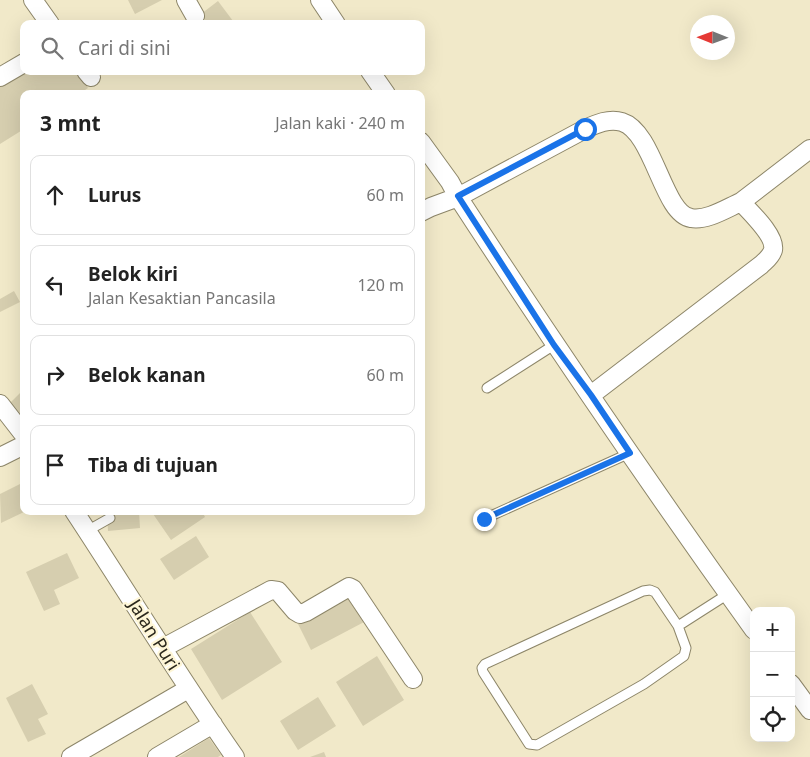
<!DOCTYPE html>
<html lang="id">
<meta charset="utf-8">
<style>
:root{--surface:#fff;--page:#f6f6f6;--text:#222;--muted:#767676;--line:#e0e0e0}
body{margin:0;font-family:"Noto Sans",sans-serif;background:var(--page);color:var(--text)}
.controls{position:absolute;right:15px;bottom:15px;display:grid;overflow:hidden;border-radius:10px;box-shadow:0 5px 20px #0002}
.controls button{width:45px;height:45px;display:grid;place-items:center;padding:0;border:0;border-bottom:1px solid var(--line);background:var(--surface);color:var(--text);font:25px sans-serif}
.compass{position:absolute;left:690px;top:15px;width:45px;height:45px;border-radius:50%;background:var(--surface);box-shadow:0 5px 20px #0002;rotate:271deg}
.stop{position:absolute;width:15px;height:15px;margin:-11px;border:4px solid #1a73e8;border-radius:50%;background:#fff}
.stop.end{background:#1a73e8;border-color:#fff;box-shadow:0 1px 5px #0008}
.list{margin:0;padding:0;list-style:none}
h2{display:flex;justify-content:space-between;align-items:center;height:65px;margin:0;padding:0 20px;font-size:21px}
h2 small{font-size:16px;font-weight:400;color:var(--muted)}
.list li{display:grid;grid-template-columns:32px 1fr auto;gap:15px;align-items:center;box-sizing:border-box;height:80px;margin:0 10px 10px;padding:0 10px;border:1px solid var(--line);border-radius:10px}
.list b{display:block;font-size:19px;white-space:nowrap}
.list p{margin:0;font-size:16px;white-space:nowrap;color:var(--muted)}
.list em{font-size:16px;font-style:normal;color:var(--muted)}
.icon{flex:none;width:28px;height:28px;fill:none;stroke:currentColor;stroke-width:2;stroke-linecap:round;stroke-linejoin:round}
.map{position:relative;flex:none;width:810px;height:757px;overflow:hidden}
.search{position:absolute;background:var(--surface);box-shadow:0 5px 20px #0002;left:20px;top:20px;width:405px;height:55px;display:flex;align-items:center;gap:12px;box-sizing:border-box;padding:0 18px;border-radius:10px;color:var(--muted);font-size:19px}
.panel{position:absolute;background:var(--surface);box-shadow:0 5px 20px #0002;left:20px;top:90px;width:405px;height:425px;border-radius:10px}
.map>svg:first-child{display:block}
</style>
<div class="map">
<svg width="810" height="757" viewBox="0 0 810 757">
<rect width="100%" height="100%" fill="#f1e9c9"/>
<path fill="#d6ceaf" d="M128,0H162L135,14Z
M218,1L233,21L229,24H208L201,14Z
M25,71H77L88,88L79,94H24V129L0,144V87Z
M14,291L20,302L0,312V299Z
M24,389V417L23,418L9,404Z
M24,482V512L1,523L0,494Z
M107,511H139L140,528L108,531Z
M151,511H202L205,517L171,540Z
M196,536L209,557L174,580L160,559Z
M67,553L79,578L54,590L60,604L44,611L26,572Z
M353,595L366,621L311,650L298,624Z
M250,612L282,662L222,700L191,649Z
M377,656L404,700L363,726L336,682Z
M32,684L48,714L38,719L46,734L28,742L6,698Z
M318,697L336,726L298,750L280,721Z
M209,738L221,755L218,757H179Z
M324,752L326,757H310Z"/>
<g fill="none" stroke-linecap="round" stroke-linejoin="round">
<defs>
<path id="lane" d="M487,388L554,345
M484,519L630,453
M87,531L110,518
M678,626L655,592L650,590L643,591L485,664L482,668L483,672L529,744L537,745L644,684L684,656L686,648L678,626L728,594"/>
<path id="street" d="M33,0L50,24
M186,0L195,16
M320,0L336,24
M86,71L91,77
M370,71L386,94
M0,77L24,63
M421,142L450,182L458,197C553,343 652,488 754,630
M421,212L431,207L458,197L585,129C596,124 609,118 622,122C654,132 663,214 691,218C707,221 727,208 741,202
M591,395L761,265C765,261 771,257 773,250C776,236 750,212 741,202L810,149
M0,404L24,435
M0,457L24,445
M74,511C128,593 179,677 235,757
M163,648L271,590L278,591L295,611L300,614L306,612L349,587L353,589L413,679
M791,684L810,710
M71,757L188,689
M157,757L213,724"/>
</defs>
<use href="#lane" stroke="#8d8669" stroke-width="11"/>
<use href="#street" stroke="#8d8669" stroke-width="20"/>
<use href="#lane" stroke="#fff" stroke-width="9"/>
<use href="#street" stroke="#fff" stroke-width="18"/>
</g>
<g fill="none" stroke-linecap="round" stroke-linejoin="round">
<path stroke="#1a73e8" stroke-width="6" d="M484,519L630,453L591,395L554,345L458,196L585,129"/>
</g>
<g text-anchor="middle" stroke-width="4.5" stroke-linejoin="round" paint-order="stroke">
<g font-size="18" fill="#2c291d" stroke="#fef6d6">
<text transform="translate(154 635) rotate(58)" y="6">Jalan Puri</text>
</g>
</g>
</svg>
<div class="controls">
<button>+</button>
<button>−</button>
<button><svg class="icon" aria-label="locate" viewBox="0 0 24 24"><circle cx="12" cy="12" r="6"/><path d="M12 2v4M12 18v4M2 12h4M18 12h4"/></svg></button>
</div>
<svg class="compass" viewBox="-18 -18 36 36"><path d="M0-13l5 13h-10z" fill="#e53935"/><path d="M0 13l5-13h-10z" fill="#767676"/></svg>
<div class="stop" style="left:585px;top:129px"></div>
<div class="stop end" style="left:484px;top:519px"></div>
<div class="search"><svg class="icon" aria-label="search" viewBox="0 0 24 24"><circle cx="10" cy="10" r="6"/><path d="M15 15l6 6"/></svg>Cari di sini</div>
<section class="panel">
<h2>3 mnt<small>Jalan kaki · 240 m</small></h2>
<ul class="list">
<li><svg class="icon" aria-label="ahead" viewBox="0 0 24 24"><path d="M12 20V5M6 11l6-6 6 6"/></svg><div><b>Lurus</b></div><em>60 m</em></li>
<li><svg class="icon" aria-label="left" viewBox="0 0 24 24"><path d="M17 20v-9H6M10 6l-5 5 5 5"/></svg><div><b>Belok kiri</b><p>Jalan Kesaktian Pancasila</p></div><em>120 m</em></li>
<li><svg class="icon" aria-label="right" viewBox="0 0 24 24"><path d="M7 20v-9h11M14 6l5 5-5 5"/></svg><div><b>Belok kanan</b></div><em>60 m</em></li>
<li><svg class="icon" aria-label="arrive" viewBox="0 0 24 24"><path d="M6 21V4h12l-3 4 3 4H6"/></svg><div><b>Tiba di tujuan</b></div></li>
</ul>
</section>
</div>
